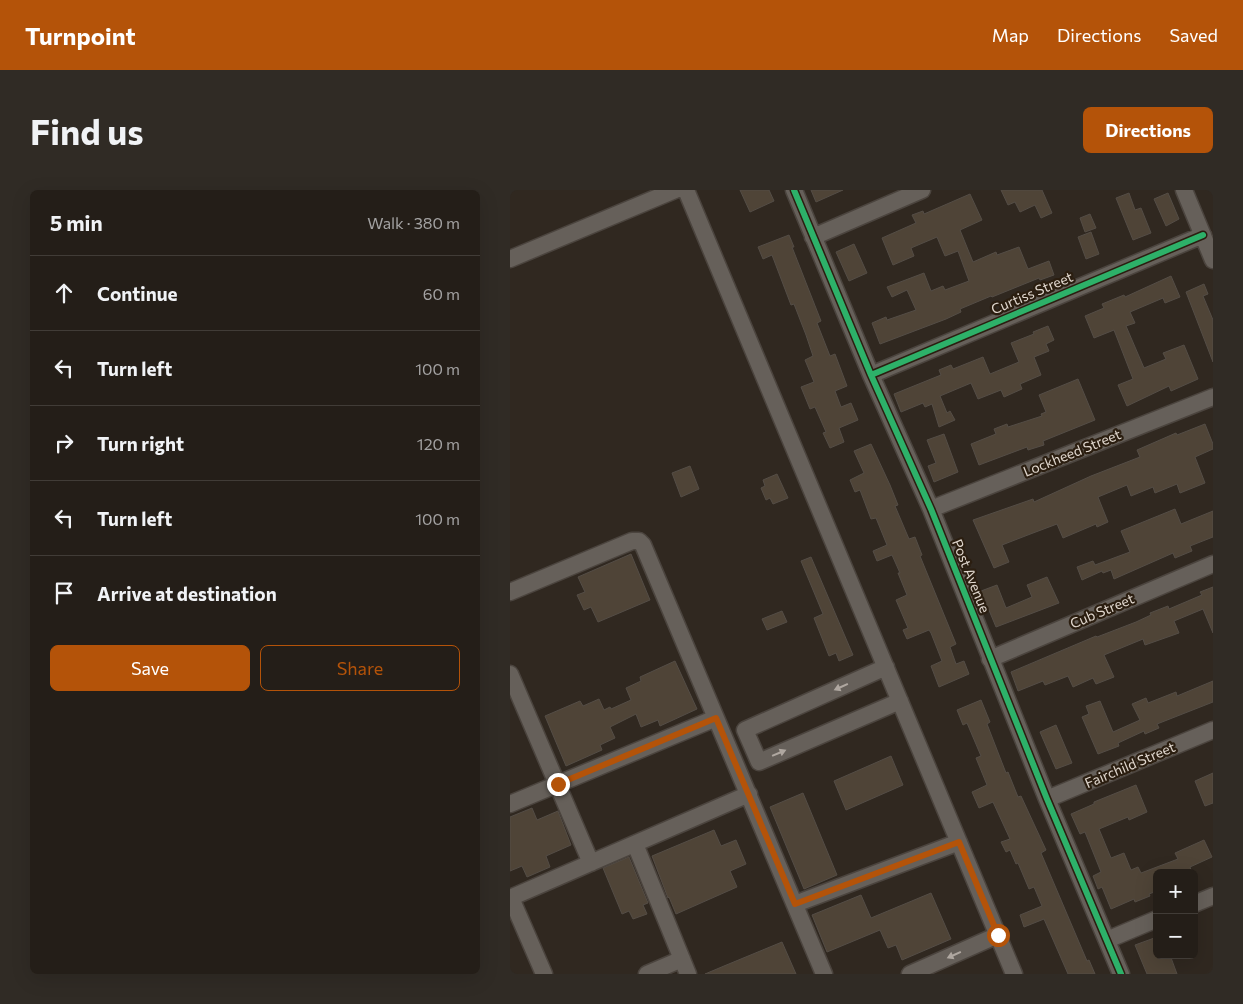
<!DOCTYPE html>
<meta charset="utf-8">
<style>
:root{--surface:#241e18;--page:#302b25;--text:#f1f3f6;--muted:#a3a2a2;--line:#413c37;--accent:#b45309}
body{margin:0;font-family:Commissioner,sans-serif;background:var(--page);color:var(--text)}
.controls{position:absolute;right:15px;bottom:15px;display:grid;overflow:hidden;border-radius:8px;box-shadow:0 5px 20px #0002}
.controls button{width:45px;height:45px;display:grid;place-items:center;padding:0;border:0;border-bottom:1px solid var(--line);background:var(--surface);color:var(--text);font:25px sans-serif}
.stop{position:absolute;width:15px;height:15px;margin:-11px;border:4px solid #b45309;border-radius:50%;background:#fff}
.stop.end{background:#b45309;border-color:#fff;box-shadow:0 1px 5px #0008}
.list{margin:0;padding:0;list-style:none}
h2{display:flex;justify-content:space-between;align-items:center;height:65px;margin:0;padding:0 20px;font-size:21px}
h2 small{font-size:16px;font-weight:400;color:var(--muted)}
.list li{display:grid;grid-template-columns:32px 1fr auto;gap:15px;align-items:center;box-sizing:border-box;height:75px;padding:0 20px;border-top:1px solid var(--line)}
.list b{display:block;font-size:19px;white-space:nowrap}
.list em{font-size:16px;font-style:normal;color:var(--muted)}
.actions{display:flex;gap:10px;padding:15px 20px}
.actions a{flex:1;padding:11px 0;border:1px solid var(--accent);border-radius:8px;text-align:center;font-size:18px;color:var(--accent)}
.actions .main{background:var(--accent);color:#fff}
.icon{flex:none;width:28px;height:28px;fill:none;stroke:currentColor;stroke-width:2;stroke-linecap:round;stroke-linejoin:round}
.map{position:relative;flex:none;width:703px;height:784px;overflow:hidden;border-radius:8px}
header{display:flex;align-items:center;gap:30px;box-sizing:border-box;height:70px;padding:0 25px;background:var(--accent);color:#fff}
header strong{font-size:24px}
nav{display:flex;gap:28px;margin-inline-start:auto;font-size:18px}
.intro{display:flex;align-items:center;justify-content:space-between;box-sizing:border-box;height:120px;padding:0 30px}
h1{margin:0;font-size:35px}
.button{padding:12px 22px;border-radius:8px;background:var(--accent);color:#fff;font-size:18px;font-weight:700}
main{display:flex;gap:30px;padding:0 30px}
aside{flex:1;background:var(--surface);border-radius:8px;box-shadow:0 5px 20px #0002}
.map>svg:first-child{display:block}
</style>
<header>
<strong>Turnpoint</strong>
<nav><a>Map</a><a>Directions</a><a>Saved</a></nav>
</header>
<div class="intro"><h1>Find us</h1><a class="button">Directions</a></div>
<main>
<aside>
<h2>5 min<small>Walk · 380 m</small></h2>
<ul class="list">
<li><svg class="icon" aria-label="ahead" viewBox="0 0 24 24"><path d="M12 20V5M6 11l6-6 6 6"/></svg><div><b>Continue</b></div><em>60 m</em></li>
<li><svg class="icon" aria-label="left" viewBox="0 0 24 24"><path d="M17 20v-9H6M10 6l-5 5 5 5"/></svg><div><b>Turn left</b></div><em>100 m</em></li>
<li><svg class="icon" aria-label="right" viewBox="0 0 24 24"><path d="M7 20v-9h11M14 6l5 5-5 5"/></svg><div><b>Turn right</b></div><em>120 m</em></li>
<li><svg class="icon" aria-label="left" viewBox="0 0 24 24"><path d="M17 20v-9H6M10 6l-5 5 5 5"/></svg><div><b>Turn left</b></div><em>100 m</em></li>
<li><svg class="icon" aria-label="arrive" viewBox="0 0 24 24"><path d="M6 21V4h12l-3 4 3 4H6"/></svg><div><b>Arrive at destination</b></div></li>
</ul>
<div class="actions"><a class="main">Save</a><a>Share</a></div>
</aside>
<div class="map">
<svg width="703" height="784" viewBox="0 0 703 784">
<rect width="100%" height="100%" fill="#302820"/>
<path fill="#4f4437" stroke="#544d46" d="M230,0H259L264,11L240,22Z
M301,0H333L306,12Z
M491,0H532L542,23L531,28L525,15L510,22L505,12L498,15Z
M619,3L625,20L631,18L641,43L623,50L606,8Z
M658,3L669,29L656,36L644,9Z
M460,4L472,30L450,40L463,72L486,62L487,65L509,57L518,79L539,71L544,85L530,90L529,88L482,107L481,106L450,119L451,122L436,129L370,154L362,133L376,127L377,130L406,120L397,100L382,107L377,97L414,83L421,101L433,96L435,100L459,91L448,61L435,66L427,47L401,58L404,66L383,75L372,48L406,33L402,25L413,21L414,24Z
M580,24L586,38L575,42L570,28Z
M581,42L589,64L576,69L568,47Z
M279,45L284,57H282L311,131L307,133L320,166L325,164L337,196L325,201L331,217L341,213L348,230L329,238L334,252L320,258L313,243L316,242L305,217L300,219L291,197L304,192L295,170L303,166L296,145L284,114L281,115L262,65L253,69L248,57Z
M344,54L357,83L339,91L326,62Z
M661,86L670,107L655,113L653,108L620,122L625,133L616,136L634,178L656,169L653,163L674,155L688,189L661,201L659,196L617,216L608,195L623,189L604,140L584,148L575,126L594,118L592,114L614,105L615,107Z
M694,94L698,104L693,106L703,130V172L676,102Z
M538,136L544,150L536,154L539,161L524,167L531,185L510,194L512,199L494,207L491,200L468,209L461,193L430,206L437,223L440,221L445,230L429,237L422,214L415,217L413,213L391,222L384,204L431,185L429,180L441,175L443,179L473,167L480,184L509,172L501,153L524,144L523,142Z
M568,189L585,230L533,251L534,255L518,260L517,257L469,275L461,254L486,244L484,239L497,234L498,237L532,226L531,224L536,222L529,205Z
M695,234L703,254V259L685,267L695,293L670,303L667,294L645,303L643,297L621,306L617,295L588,307L598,332L587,337L586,334L553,348L547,334L523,343L492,355L499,372L484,378L463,330L523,309L524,312L581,286L630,267L627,260L666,243L667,245Z
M434,244L448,282L424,292L418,276L426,273L417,250Z
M361,254L380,295L388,315L385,316L399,349L405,347L412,365L410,366L446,454L440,457L446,474L454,471L459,484L429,497L421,476L432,471L421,443L419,440L397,449L393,440L398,438L386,410L397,405L388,383H390L382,365L367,371L363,361L377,355L366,328L361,329L350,300L345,302L340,290L354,283L344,261Z
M180,276L189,299L171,307L162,283Z
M267,284L278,308L263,314L260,308L256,310L251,298L255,296L253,290Z
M665,319L671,334L703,321V347L680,356L682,361L665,368L663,363L604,389L601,380L593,383L592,381L572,390L567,377L583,371L585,375L620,362L611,341Z
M121,364L140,410L88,432L81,417L74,420L67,405L75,402L68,387Z
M301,367L343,465L329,471L326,463L319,466L304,428L313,424L291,371Z
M537,387L549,413L486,437L471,401L487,395L496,418L522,407L517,395Z
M703,397V443L693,419L664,431L669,443L635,455L633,449L594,465L604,487L586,494L583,488L563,497L558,486L535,495L533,491L508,501L501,482L586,446L587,447L626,432L641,425L640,423L658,416L659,419L692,405L690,402Z
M272,421L277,432L257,440L252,429Z
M165,471L187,519L150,536L148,530L131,537L126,524L100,537L105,548L90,555L92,560L56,576L35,526L70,511L73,516L89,509L94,520L100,517L101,519L121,510L116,498L131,491L130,487Z
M703,491V512L647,534L649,538L635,544L634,541L608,553L609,556L588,564L572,527L579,524L576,516L590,511L603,542L630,530L622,514L636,508L638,513L666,502L667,506Z
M471,510L480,532L477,534L496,583L498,582L508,607L511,606L536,660L531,663L577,771L579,770L585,784H558L534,729L514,737L510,725L532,716L524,697L519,699L508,673L506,674L500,660L496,662L491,652L500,649L483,612L469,618L462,602L477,595L466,568L471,566L457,533L453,535L447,520Z
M546,535L562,573L546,579L530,542Z
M381,566L393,595L336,620L324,591Z
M703,583V613L695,616L685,591Z
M626,595L637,622L619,630L618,627L589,639L601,668L614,663L621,680L628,677L631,683L668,669L665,663L694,650L702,667L680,677L682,683H647V701L639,704L640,706L625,712L624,709L601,719L592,697L588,699L583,686L591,682L575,642L570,644L561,624L584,614V612Z
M293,603L327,685L294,699L260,617Z
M22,618L27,630L48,621L61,655L36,666L40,677L17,687L12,676L0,681V627Z
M204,640L211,656L226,650L236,674L220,681L227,697L166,724L159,707L158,708L142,666Z
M119,667L138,713L133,715L137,724L123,729L119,721L112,724L93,678Z
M421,703L441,749L392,770L386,755L378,758L370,740L317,762L302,725L351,705L361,728Z
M647,747V765H660L667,784H637L625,755Z
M272,752L286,784H195L214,776Z"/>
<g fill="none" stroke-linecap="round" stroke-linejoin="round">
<defs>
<path id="minor" d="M176,0L504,784
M284,0L361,185L421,319L537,609L611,784
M674,0L703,70
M303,47L412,0
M0,69L165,0
M361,185L693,45
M421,319L703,207
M0,402L122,351H129L133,355L314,784
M480,469L703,374
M376,477L235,540L249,572L390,511
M0,484L81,673
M537,609L703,540
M0,614L206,528
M125,654L178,784
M0,708L239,604
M1,708L34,784
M285,714L449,652
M684,714L703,706
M597,750L647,729
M137,784L172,769
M400,784L488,745"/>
</defs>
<use href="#minor" stroke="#4b443e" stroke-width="19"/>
<use href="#minor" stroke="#66605a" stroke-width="16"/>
<defs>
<path id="cycleway" d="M284,0L361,185L421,319L537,609L611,784
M361,185L693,45"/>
</defs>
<use href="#cycleway" stroke="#2b1e10" stroke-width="9"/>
<use href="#cycleway" stroke="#2db169" stroke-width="6"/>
</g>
<defs><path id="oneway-solid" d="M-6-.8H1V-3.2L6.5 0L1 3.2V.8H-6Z" transform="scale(1.25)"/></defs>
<g fill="#afa7a0">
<use href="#oneway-solid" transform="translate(331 497) rotate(156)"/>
<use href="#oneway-solid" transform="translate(269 563) rotate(-23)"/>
<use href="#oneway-solid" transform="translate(444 765) rotate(156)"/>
</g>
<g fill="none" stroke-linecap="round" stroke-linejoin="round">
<path stroke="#b45309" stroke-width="6" d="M48,594L206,528L285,714L449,652L488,745"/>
</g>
<g text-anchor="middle" stroke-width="4.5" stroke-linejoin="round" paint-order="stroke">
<g font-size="14" fill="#e0d7ce" stroke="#2b1e10">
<text transform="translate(522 103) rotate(-23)" y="5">Curtiss Street</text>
<text transform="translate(562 263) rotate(-22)" y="5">Lockheed Street</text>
<text transform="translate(461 386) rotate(68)" y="5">Post Avenue</text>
<text transform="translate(592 421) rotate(-23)" y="5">Cub Street</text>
<text transform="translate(620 575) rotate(-23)" y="5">Fairchild Street</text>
</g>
</g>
</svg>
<div class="controls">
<button>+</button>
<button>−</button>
</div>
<div class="stop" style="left:488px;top:745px"></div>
<div class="stop end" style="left:48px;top:594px"></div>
</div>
</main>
